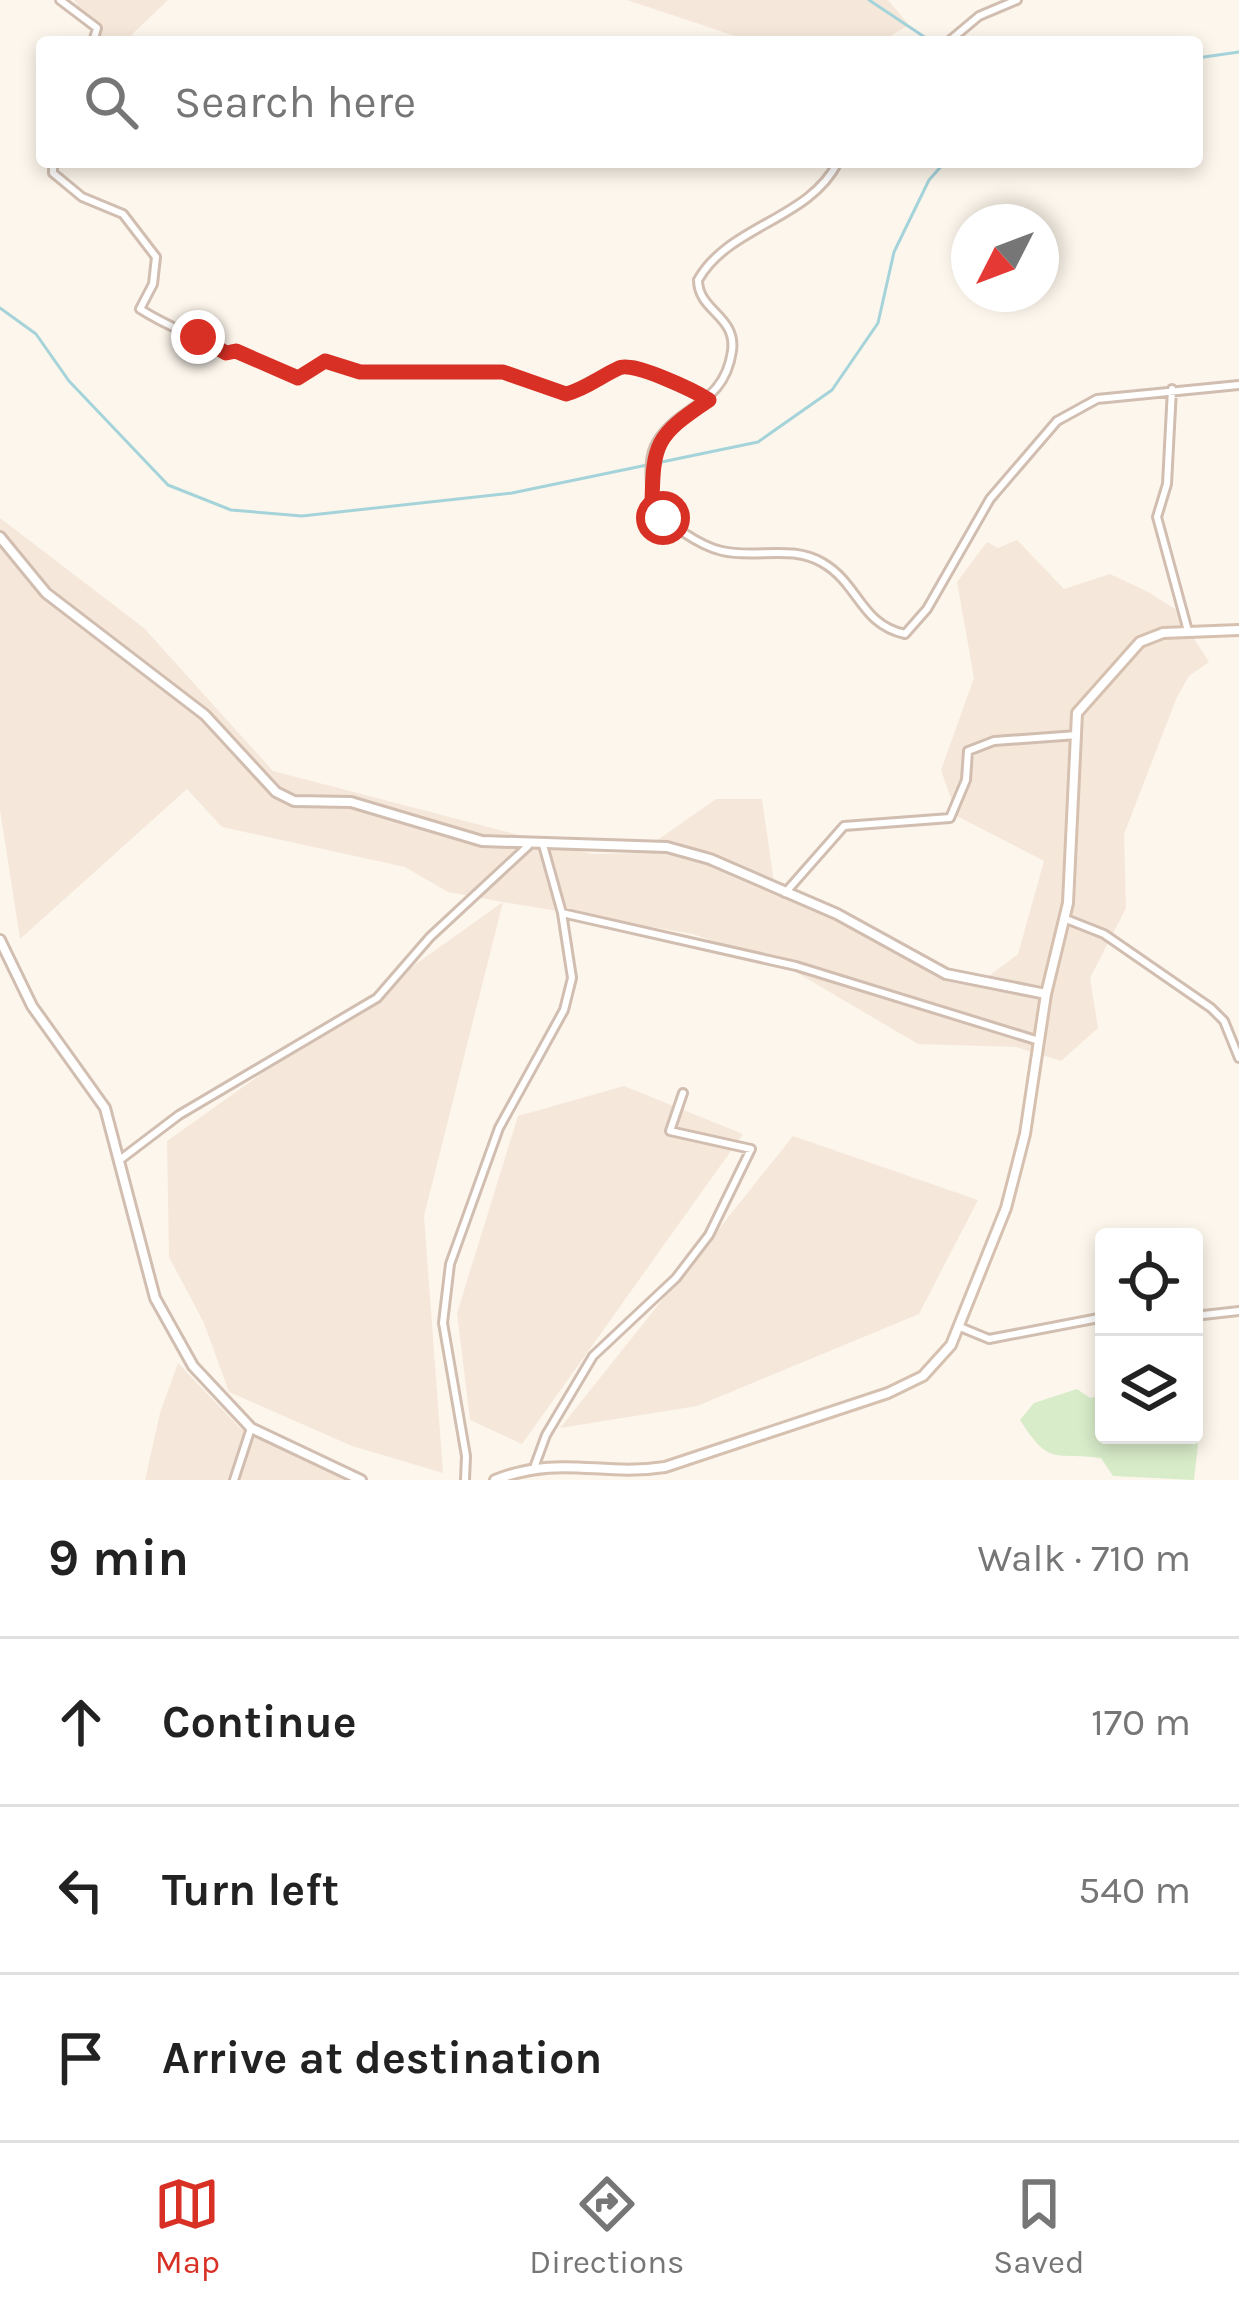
<!DOCTYPE html>
<meta charset="utf-8">
<style>
:root{--surface:#fff;--page:#f2f2f2;--text:#222;--muted:#767676;--line:#e0e0e0;--accent:#d93025}
body{margin:0;font-family:Karla,sans-serif;background:var(--page);color:var(--text)}
.controls{position:absolute;right:36px;bottom:36px;display:grid;overflow:hidden;border-radius:12px;box-shadow:0 6px 18px #0003}
.controls button{width:108px;height:108px;display:grid;place-items:center;padding:0;border:0;border-bottom:3px solid var(--line);background:var(--surface);color:var(--text);font:60px sans-serif}
.compass{position:absolute;left:951px;top:204px;width:108px;height:108px;border-radius:50%;background:var(--surface);box-shadow:0 6px 18px #0003;rotate:228deg}
.stop{position:absolute;width:36px;height:36px;margin:-27px;border:9px solid #d93025;border-radius:50%;background:#fff}
.stop.end{background:#d93025;border-color:#fff;box-shadow:0 3px 12px #0008}
.list{margin:0;padding:0;list-style:none}
h2{display:flex;justify-content:space-between;align-items:center;height:156px;margin:0;padding:0 48px;font-size:51px}
h2 small{font-size:39px;font-weight:400;color:var(--muted)}
.list li{display:grid;grid-template-columns:78px 1fr auto;gap:36px;align-items:center;box-sizing:border-box;height:168px;padding:0 48px;border-top:3px solid var(--line)}
.list b{display:block;font-size:45px;white-space:nowrap}
.list em{font-size:39px;font-style:normal;color:var(--muted)}
.icon{flex:none;width:66px;height:66px;fill:none;stroke:currentColor;stroke-width:2;stroke-linecap:round;stroke-linejoin:round}
.map{position:relative;flex:none;width:1239px;height:1480px;overflow:hidden}
.search{position:absolute;background:var(--surface);box-shadow:0 6px 18px #0003;left:36px;right:36px;top:36px;height:132px;display:flex;align-items:center;gap:30px;box-sizing:border-box;padding:0 42px;border-radius:12px;color:var(--muted);font-size:45px}
.sheet{height:660px;background:var(--surface)}
nav{display:flex;justify-content:space-around;align-items:center;box-sizing:border-box;height:168px;border-top:3px solid var(--line);background:var(--surface);font-size:33px;color:var(--muted)}
nav a{display:grid;justify-items:center;gap:6px}
nav .on{color:var(--accent)}
.map>svg:first-child{display:block}
</style>
<div class="map">
<svg width="1239" height="1480" viewBox="0 0 1239 1480">
<rect width="100%" height="100%" fill="#fdf6ec"/>
<path fill="#f5e8da" d="M74,0H168L124,42H103Z
M627,0H888L909,25L880,42H753Z
M0,518L144,628L273,771L592,854L639,853L716,799H762L775,889L862,927L935,975L954,979L981,982L1018,954L1044,861L957,816L941,770L974,678L957,582L987,542L998,548L1017,540L1064,589L1110,574L1148,592L1175,609L1209,662L1189,676L1177,697L1124,834L1126,908L1090,978L1098,1028L1061,1061L1016,1047L918,1044L789,968L693,934L503,902L424,1216L443,1473L352,1446L229,1392L204,1323L169,1257L167,1141L503,902L448,892L405,867L222,827L187,789L20,939L0,810Z
M624,1086L743,1134L522,1444L470,1420L457,1313L518,1116Z
M793,1136L978,1200L919,1314L697,1406L560,1428Z
M178,1363L240,1428L349,1480H145L160,1413Z"/>
<path fill="#d8ecc9" d="M1077,1389L1090,1398L1104,1395V1435H1193L1198,1445L1194,1480L1113,1476L1101,1458C1054,1452 1050,1467 1020,1420L1034,1403Z"/>
<g fill="none" stroke-linecap="round" stroke-linejoin="round">
<path stroke="#a5d3da" stroke-width="3" d="M869,0L932,42
M1197,58L1239,52
M0,308L36,334L69,381L168,485L231,510L302,516L512,493L758,442L832,390L878,323L894,252L929,180L945,162"/>
<defs>
<path id="minor" d="M60,0L97,28L93,42
M948,42L979,16L1017,0
M53,162V173L82,197L123,214L156,257L153,284L140,309C171,329 195,335 226,353L235,350L298,378L325,360L360,372H503L566,394L621,366H634L709,400
M838,162C809,220 729,225 698,280C698,311 737,316 732,351C724,406 680,404 657,442C646,460 652,486 652,507C668,523 699,546 722,551C756,559 791,544 823,563C859,584 861,625 905,634L927,609L990,499L1057,421L1097,399L1239,385
M1172,389L1167,484L1157,517L1188,631
M785,893L844,826L950,818L966,780L968,751L994,741L1077,735
M562,913L796,966L1039,1041
M1066,919L1104,934L1211,1008L1224,1021L1239,1058
M121,1159L179,1115L377,998L430,937L528,846
M1194,1316L1239,1311
M960,1327L989,1339L1104,1317
M535,1465L546,1435L593,1356L676,1278L709,1235L751,1149L670,1131L683,1093
M234,1480L251,1428
M465,1480L466,1456L443,1323L450,1264L499,1128L564,1010L572,978L562,913L543,845"/>
<path id="tertiary" d="M0,537L46,593L205,715L276,792L294,801L351,802L482,841L667,847L710,859L837,914L946,974L1046,994
M0,940L32,1006L105,1108L155,1298L193,1366L251,1428L361,1480"/>
<path id="secondary" d="M495,1480C561,1454 600,1477 665,1467L888,1393L923,1376L951,1345L1006,1208L1025,1134L1046,994L1068,903L1077,713L1140,642L1163,633L1239,630"/>
</defs>
<use href="#minor" stroke="#d1beb0" stroke-width="12"/>
<use href="#tertiary" stroke="#d1beb0" stroke-width="14"/>
<use href="#secondary" stroke="#d6c0b0" stroke-width="14"/>
<use href="#minor" stroke="#fff" stroke-width="6"/>
<use href="#tertiary" stroke="#fff" stroke-width="8"/>
<use href="#secondary" stroke="#fff" stroke-width="8"/>
</g>
<g fill="none" stroke-linecap="round" stroke-linejoin="round">
<path stroke="#d93025" stroke-width="15" d="M198,337L226,353L236,351L298,378L325,361L360,372H503L566,394C586,389 601,376 619,368C633,361 695,391 709,400C655,436 653,443 652,506L663,518"/>
</g>
</svg>
<div class="controls">
<button><svg class="icon" aria-label="locate" viewBox="0 0 24 24"><circle cx="12" cy="12" r="6"/><path d="M12 2v4M12 18v4M2 12h4M18 12h4"/></svg></button>
<button><svg class="icon" aria-label="layers" viewBox="0 0 24 24"><path d="M12 4l9 5-9 5-9-5zM3 14l9 5 9-5"/></svg></button>
</div>
<svg class="compass" viewBox="-18 -18 36 36"><path d="M0-13l5 13h-10z" fill="#e53935"/><path d="M0 13l5-13h-10z" fill="#767676"/></svg>
<div class="stop" style="left:663px;top:518px"></div>
<div class="stop end" style="left:198px;top:337px"></div>
<div class="search"><svg class="icon" aria-label="search" viewBox="0 0 24 24"><circle cx="10" cy="10" r="6"/><path d="M15 15l6 6"/></svg>Search here</div>
</div>
<section class="sheet">
<h2>9 min<small>Walk · 710 m</small></h2>
<ul class="list">
<li><svg class="icon" aria-label="ahead" viewBox="0 0 24 24"><path d="M12 20V5M6 11l6-6 6 6"/></svg><div><b>Continue</b></div><em>170 m</em></li>
<li><svg class="icon" aria-label="left" viewBox="0 0 24 24"><path d="M17 20v-9H6M10 6l-5 5 5 5"/></svg><div><b>Turn left</b></div><em>540 m</em></li>
<li><svg class="icon" aria-label="arrive" viewBox="0 0 24 24"><path d="M6 21V4h12l-3 4 3 4H6"/></svg><div><b>Arrive at destination</b></div></li>
</ul>
</section>
<nav>
<a class="on"><svg class="icon" aria-label="map" viewBox="0 0 24 24"><path d="M3 6l6-2 6 2 6-2v14l-6 2-6-2-6 2zM9 4v14M15 6v14"/></svg>Map</a>
<a><svg class="icon" aria-label="directions" viewBox="0 0 24 24"><path d="M12 3l9 9-9 9-9-9zM9 14v-3h6M13 9l2 2-2 2"/></svg>Directions</a>
<a><svg class="icon" aria-label="saved" viewBox="0 0 24 24"><path d="M7 4h10v16l-5-4-5 4z"/></svg>Saved</a>
</nav>
